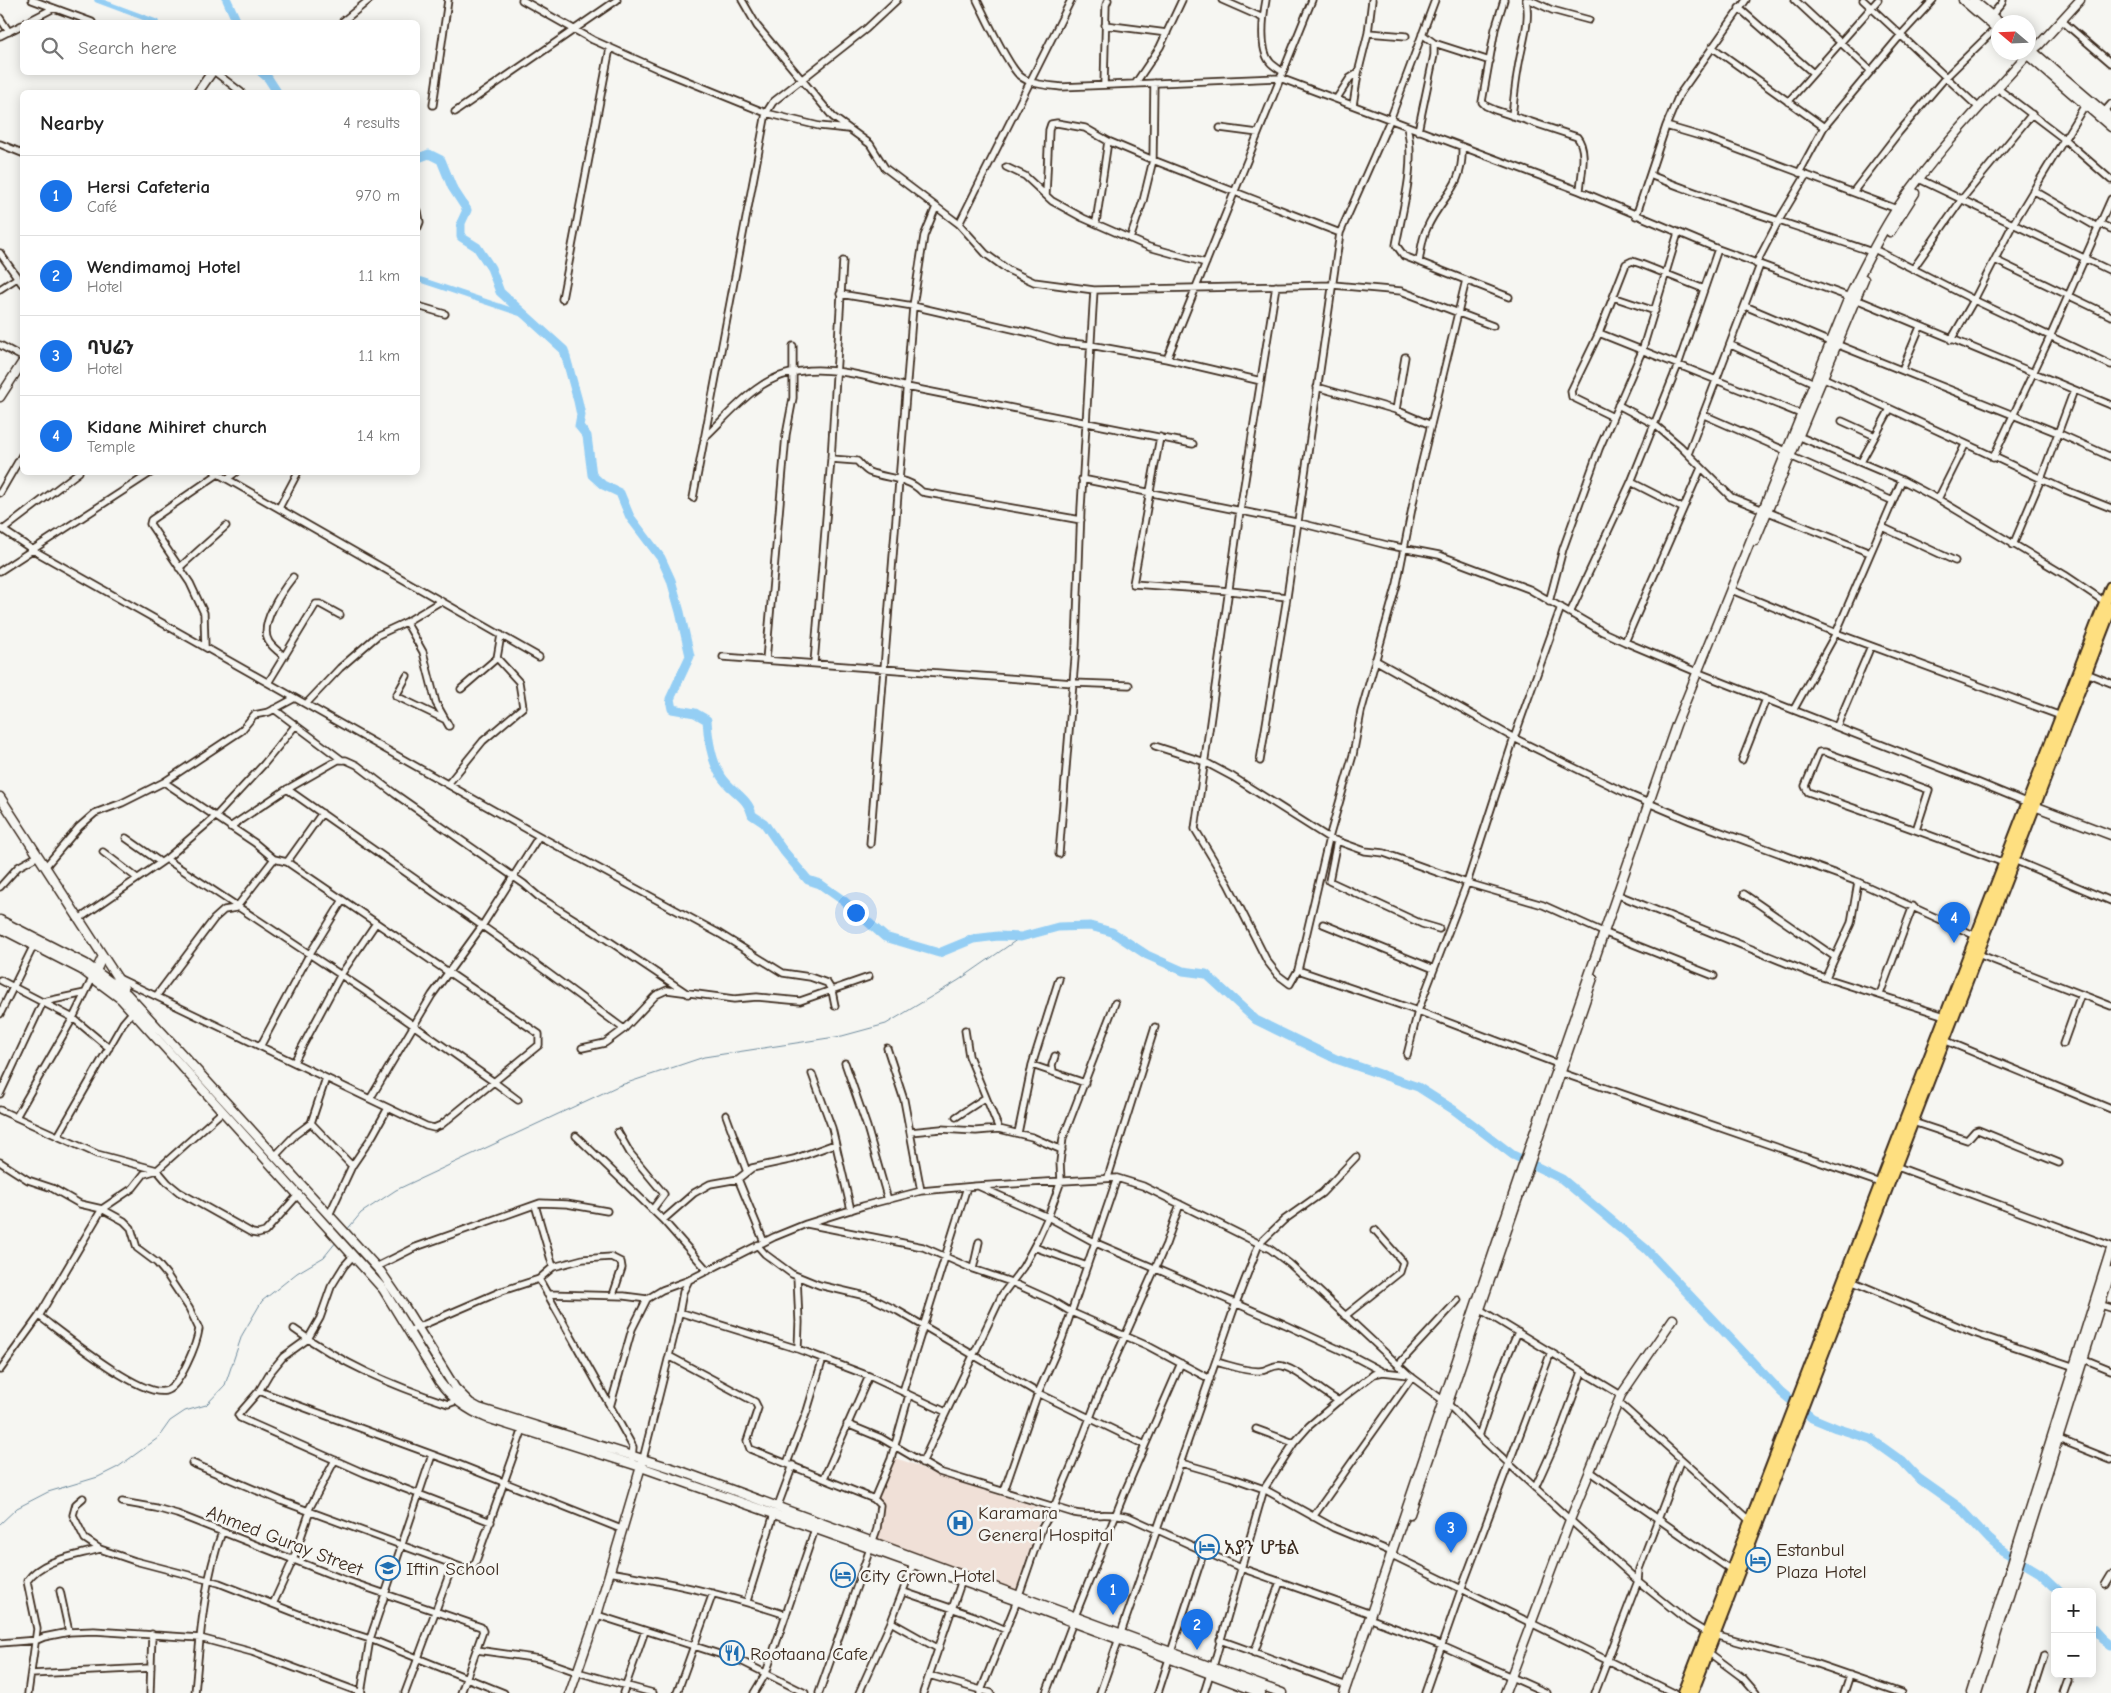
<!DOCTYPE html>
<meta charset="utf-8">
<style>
:root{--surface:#fff;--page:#f2f2f2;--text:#222;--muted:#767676;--line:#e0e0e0;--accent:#1a73e8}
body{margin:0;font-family:"Comic Neue","Noto Sans Ethiopic",sans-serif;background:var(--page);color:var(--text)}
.controls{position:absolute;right:15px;bottom:15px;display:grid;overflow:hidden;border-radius:8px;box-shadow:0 2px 12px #0003}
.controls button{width:45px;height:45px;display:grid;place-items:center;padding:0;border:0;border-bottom:1px solid var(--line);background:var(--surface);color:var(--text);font:25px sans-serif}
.compass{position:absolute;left:1991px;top:15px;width:45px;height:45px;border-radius:50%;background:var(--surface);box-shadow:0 2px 12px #0003;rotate:289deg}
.you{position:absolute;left:855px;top:912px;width:18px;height:18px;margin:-12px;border:4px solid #fff;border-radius:50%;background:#1a73e8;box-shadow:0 0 0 8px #1a73e833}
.badge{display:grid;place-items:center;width:32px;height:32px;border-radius:50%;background:var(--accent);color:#fff;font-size:16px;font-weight:700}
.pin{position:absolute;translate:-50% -41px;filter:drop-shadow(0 1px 2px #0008)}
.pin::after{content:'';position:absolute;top:26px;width:18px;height:15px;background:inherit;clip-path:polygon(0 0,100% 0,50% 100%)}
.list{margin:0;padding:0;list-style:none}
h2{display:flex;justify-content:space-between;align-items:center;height:65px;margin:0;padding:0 20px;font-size:21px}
h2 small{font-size:16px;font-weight:400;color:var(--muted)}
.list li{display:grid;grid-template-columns:32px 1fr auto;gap:15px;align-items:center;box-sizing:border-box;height:80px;padding:0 20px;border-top:1px solid var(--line)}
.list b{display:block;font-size:19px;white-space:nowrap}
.list p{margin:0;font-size:16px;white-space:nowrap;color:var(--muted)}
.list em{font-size:16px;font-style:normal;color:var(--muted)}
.icon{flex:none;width:28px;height:28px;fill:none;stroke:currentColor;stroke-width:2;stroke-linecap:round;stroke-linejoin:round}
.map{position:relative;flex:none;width:2111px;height:1693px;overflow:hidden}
.search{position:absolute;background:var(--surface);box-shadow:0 2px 12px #0003;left:20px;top:20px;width:400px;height:55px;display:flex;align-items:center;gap:12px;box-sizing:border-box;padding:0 18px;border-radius:8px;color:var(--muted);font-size:19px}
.panel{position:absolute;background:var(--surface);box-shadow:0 2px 12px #0003;left:20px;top:90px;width:400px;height:385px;border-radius:8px}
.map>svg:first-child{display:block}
</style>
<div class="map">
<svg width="2111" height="1693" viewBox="0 0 2111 1693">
<rect width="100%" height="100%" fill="#f6f6f2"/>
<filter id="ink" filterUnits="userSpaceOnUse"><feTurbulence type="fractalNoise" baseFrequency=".02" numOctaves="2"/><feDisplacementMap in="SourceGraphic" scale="10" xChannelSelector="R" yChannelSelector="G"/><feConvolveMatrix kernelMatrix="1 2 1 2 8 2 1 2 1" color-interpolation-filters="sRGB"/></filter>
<g filter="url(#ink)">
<path fill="#f0e0d7" d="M895,1458L916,1465L933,1474L1043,1509L1016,1590L876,1540L881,1529L882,1517V1506L877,1498Z"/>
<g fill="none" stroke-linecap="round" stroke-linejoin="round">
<path stroke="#708c9e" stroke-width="1" d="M346,1231L361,1213L396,1190L618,1086L704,1057L842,1036L886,1024L959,980L1021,937
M0,1524L17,1508L48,1492L98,1477L118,1467L158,1438L170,1421L185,1411L206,1405L225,1385L242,1335L262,1301L297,1273L324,1257L337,1241"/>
<path stroke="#94cef4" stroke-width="5.5" d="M97,0L156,22
M418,279L528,316"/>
<path stroke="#94cef4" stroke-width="9" d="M227,0L237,22
M261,72L268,78L277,92
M418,158L429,154L441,160L452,187L467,210L461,223V237L477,247L491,268L500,292L564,350L578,401L581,415L579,426L587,436L592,475L603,485L620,493L630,517L661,558L671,580L680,612L690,656L670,699L672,709L695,713L707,720C708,738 711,760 721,776C730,791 749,798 752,815L764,823L782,849L808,880L820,884L844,901L885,937L939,953L973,939L998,936L1021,937L1058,927L1090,926L1112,932L1147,955L1183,971L1206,974L1256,1020L1336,1059L1418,1087L1454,1110L1513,1155L1562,1179L1646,1249L1781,1392L1812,1418L1836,1428L1871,1439L1903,1462L1918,1478L1959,1507L1989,1539L2003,1551L2040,1573L2060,1592
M2092,1628L2102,1639L2111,1646"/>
<defs>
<path id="street" d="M32,0L92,22
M522,0L593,40L660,70L766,113L819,126L848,129
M742,0L757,26L833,117L870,144L885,168L959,224L986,254L1008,270L1034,282L1094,290L1333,285L1401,291L1493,326
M977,0C985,16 1008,66 1020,76C1031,85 1047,85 1061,87L1280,78L1580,191L1718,249L1863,302L2111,405
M1222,0L1263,18
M1266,0C1263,16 1259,49 1270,62C1273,66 1279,69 1283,72
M1504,0L1495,29L1482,102L1486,106L1495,110L1577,137C1588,150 1581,175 1580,191
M1530,0L1552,10L1589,20
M1795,0L1871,71
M1863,0L1979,108
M1739,8L1813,73
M1991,16L2002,3L2003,0
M0,18L9,32
M2061,20L2111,63
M27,22L54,8
M342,22L369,0
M1105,25L1167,33
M1368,33L1406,36
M0,36L22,25
M1434,43L1490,61
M1712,47L1824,127
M215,72L241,92
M1135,84L1160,47L1182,0
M1104,85L1106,5L1108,0
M2001,91L2064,139L2111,180
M1337,98L1350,78L1358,73L1368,33L1372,0
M1788,102L1878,0
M433,105L448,0
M1353,105L1358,73
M455,112L617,0
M2104,112L2111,104
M1512,116C1514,100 1515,85 1518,69C1521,47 1531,22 1526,0
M1666,126L1707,138L1897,209
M1407,127C1416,165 1403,207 1396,245L1404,256L1509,297
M1220,128L1258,133
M1418,131L1434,55V43L1422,34
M0,144L22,153
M1006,167L1025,176L1052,201L1083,218L1149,247L1206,263
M1799,173L1824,127L1900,36L1933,0
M1650,175C1723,205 1798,226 1872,252
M1919,179L2111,271
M2033,190L2097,227
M1853,192L1899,132L1945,78L1996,28
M1046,195L1049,130L1051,124L1057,123L1085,128L1108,141L1153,160L1340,233
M418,211L420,222L418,227
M1636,216L1666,126L1679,95L1746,0
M1096,223L1108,141
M2099,223L2111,229
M959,224L1071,0
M1130,239L1143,201L1153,160L1154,83
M1878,251L1974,300L2111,365
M0,253L22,284
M1995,260L2111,316
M1419,262C1421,250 1422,238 1427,228C1441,196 1464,188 1462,147
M1756,264L1779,220L1806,175
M1913,269L1962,199L2032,114
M1276,286L1240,511L1195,829L1228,884L1267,961L1278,975L1290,984L1298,970L1418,1011L1558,1064
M0,289L17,278
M840,294L913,306L1030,333L1060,342L1090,345L1167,359L1261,381
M1613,297L1655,311
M562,299L610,48
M418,306L445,314
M1745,306L1830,342
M1599,333L1801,414
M1951,340L1974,300L2013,224L2085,105
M1836,344L2058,433L2111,457
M0,345L22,357
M1731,345L1814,383
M1167,359L1312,0
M1902,370L1920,327
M1822,377L2063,489L2111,508
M1317,387L1396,410L1431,425
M1618,405L1654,424L1680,446L1731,497L1870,553
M1396,410L1405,357
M1704,415L1786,451
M1613,417L1572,397L1571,391L1599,333L1626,264L1632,261L1641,264L1704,289
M1842,421L1875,436
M1798,436L1902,480L1938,499L2065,575L2105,602
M1160,437L1133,584L1230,591L1287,597
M704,438C721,422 736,404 755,390C800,355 857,374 907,387L1193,444
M1688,454L1760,265
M1790,456L1893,501
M1993,458L2050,337L2111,199
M831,459L857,461C861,465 865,470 869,472C887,479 908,477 922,492L1081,520
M1861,462L1890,409
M215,472L539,657
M227,479L236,472
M1082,479L1296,522L1387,545L1439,555L1529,589L1603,632L1625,642L1699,673L1977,782L2028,803
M1631,482L1682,508
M0,493L22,455
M693,498L766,113L773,102L866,29L897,0
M1938,499L1965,445
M279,508L298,472
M1882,527L1955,561
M0,528L33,550L539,836L720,934L783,973L810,977L827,983L832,991L835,1006
M3,530L79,472
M2013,545L2041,479L2074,390
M179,568L226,526
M0,571L152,472
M1734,591L1836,633L2061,716
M1549,602L1563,549L1599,449L1642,351L1678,233
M1570,613L1631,482L1678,365L1718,249
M406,622L423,652L436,703L449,726
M1625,642L1701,468
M205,647L204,613L190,583L150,524L151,520L218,474
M284,656C279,652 273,648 269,642C258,625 282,591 293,577
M723,657L1073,683L1129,685
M766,660L786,435L793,398V346
M1375,660L1514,738L1632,796L1691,821L1858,882L1976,936
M814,663L831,459L843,261
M2086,673L2111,683
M407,676L396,696L444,719
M268,683L316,604H320L340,615
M461,689L497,658
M306,704L340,668L378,635L406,622L441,601
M274,709L342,760
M1794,709L1836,633L1902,480
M1837,726L1871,646
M1155,746L1205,762L1233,777L1329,838L1365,851L1384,853L1467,883L1543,905L1603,932L1714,976
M1742,760L1766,699
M1260,761L1287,597L1340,233L1390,120L1435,0
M448,784L483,741L523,707L519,682L497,658L501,635
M287,789L525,956L624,1029
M230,827L284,791L338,760H346L357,765L395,794L524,884L539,897L606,939L688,994
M1916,830L1929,790L1825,752H1819L1805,786L1808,792C1874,815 1939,838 2004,863
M126,838L160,862
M1337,841L1329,881L1422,924L1439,929
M870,844L913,306L924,236L936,207
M103,852L137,878
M1059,854L1076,646L1081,508L1094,290
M166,859L365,991L494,1082L518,1100
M2014,860L2111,901
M287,862L322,813
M45,867L79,827L95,813L122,803L164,782
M0,887L18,867L38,856
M1744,894L1835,957
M1621,896L1813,974L1945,1016
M79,919L166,859L215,817L264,764L295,726
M1323,924L1434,969
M1978,954L2111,1006
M1298,970L1329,838L1353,755L1361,712L1397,584L1418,478L1466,280
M116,977L426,1126L434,1128L441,1125L539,1045V1034L287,862L274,859L255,843L164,782L241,731L254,715L269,712L295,698
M1826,977L1851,923L1858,882
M0,980L73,1018L109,1048
M1880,994L1913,906
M157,995L214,919L224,910L236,908L274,859
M0,1014L34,945
M965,1030L969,1056L999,1129
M1944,1040L2111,1109
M2063,1044L2081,994
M261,1045L309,955L343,900
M582,1048L605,1043L624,1029L656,995L667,990L734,999L757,997L800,1001L869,977
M887,1048L904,1100L921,1191
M1407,1055L1418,1011L1467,883L1514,738L1561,607
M294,1062L340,976L376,923
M845,1063L867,1127L888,1200
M1032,1065L1085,1083
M1053,1071L1052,1065L1055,1056
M1559,1072L1880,1183
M812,1074L832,1128L851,1210
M326,1078L311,1123L352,1166
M0,1094L43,1002L85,993
M370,1099L432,995L482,926L539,836
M0,1110L97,1154L157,1170L168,1183L179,1192L252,1233L258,1234L265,1232L298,1195
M726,1115L747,1172
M16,1117L73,1018L93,977
M956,1117L985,1098
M1913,1122L1967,1140L1975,1131L1978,1130L2059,1163
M618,1132L630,1153L664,1194L652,1210
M910,1132L941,1129L976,1131L999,1129L1032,1137L1062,1150
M1018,1133L1032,1065L1059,979
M58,1136L123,1023L135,1009
M576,1136L663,1220L708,1271
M275,1156L295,1135L311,1123
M0,1162L28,1180L52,1188L80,1204L102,1209L124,1221L131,1228L137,1248L157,1263L167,1275L189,1308L199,1329C197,1343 180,1388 165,1391C140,1397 62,1333 39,1316
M1895,1166L2111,1246
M1108,1177L1155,1027
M738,1179L764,1242
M978,1186L1048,1217L1096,1243L1284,1324L1347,1353L1383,1372
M535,1205L553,1267
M329,1215L352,1166L373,1135L388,1108
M663,1220L694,1193L710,1184L738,1179L752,1168L794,1159L835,1144
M807,1224L923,1247L973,1269L1011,1282L1051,1300L1071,1312L1148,1346L1210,1379
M757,1245L765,1254L792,1274L819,1285L870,1297L898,1311L1038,1393L1145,1445
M1034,1247L1087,1266
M353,1256L344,1266L331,1287L320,1318L308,1339L283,1357L269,1374L259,1391L238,1415L240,1418L364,1473L491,1522
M376,1267L416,1247L540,1203L567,1204L607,1211
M973,1269L979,1242
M797,1276L799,1322L798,1349
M539,1279L633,1447L632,1459
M1851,1281L1974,1333L2075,1367
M547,1294L624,1296L647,1299
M2101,1305L2111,1308
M1481,1310L1621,1395
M679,1312L798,1349L869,1376L946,1412
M1345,1316L1400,1272L1403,1262L1375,1230
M294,1329C342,1364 391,1385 448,1404L456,1401
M409,1331L502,1291L539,1279L553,1267L583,1259L611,1257L621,1262L622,1268L613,1295
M669,1356L755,1402L758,1408L747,1441L750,1449L874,1499L880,1505L877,1529L819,1693
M2084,1359L2111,1370
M1216,1362C1229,1365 1244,1371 1258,1371C1267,1372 1273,1363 1283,1366C1304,1373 1319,1391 1339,1401
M1398,1365L1458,1300
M0,1370L39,1316L102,1209L133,1188L144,1174L157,1170L223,1111
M259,1391L458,1464L621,1529
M903,1391L967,1187
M1618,1402L1750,1521
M610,1407L632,1329L647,1299L662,1290L689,1280
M847,1424L881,1438L939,1472L1074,1513C1093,1517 1111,1512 1129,1517L1241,1568L1371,1614
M1256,1429L1294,1443
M1479,1436L1501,1371L1518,1332
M2056,1438L2111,1460
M643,1459L677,1324L683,1292L689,1280L774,1237L806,1224L863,1206L921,1191L976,1186L1117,1178L1143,1186L1270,1249L1290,1264L1409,1375L1448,1404L1479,1436L1570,1520L1638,1581L1689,1622L1707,1633L1811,1662L1901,1693
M192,1463L284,1502L466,1569L471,1568L476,1561L524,1426
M787,1463L807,1411L823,1358
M922,1463L1002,1295L1023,1267L1037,1241L1048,1217L1061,1181L1060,1162L1063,1138L1115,1003
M1181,1463L1230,1477L1264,1489L1334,1528L1392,1552L1396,1557L1674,1693
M1591,1472L1731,1570
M824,1478L869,1376
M1535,1488L1559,1435L1582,1372
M1004,1491L1038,1393L1062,1339L1117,1178
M83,1498L76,1504L73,1515L85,1539L100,1549L135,1561L219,1583L329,1626L370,1639L504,1693
M874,1499L891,1459L909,1395
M122,1502L156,1508L177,1514L345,1580L481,1627L483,1631L461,1693
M777,1508L793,1465
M308,1511L335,1460
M1313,1517L1412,1377
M609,1572C669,1582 728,1595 786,1615
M2105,1585L2111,1575
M60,1591L69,1632
M904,1592L974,1616L1006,1630
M1019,1595L1042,1528L1054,1507L1073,1462L1098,1397L1166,1244L1180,1204
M747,1601L774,1514
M273,1604L293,1560L310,1511
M597,1615L741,1661L805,1693
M1075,1616L1126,1489L1181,1363
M1374,1620L1442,1646L1547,1693
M891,1622L939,1649
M1220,1640L1347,1686
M0,1643L37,1640L44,1637L69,1632L94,1631L200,1638L252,1652L362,1693
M477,1650L540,1659L577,1672L653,1693
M1171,1652L1204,1551
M1708,1652L1743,1678L1756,1693
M1254,1653L1280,1582
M1213,1667L1264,1489L1294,1443L1309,1426L1337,1402L1374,1374L1383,1372L1409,1375
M31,1674L151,1668
M929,1675L991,1693
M28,1693L37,1629L27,1581C42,1559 76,1556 100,1549
M150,1693L152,1634
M195,1693C200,1638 203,1584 222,1532
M361,1693L370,1639L432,1455
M405,1693L453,1564
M623,1693L645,1631
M677,1693L713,1593
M754,1693L766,1673L815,1529
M859,1693L891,1622L913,1565
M923,1693L962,1580
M980,1693L1017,1601
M1046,1693L1073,1622
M1100,1693L1236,1303L1259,1244L1284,1220L1322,1193L1356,1157
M1158,1693L1169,1659
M1204,1693L1210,1674
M1425,1693L1461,1590L1551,1352
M1595,1693L1638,1581L1639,1569L1681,1459
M1844,1693L1850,1675
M2032,1693L2044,1656
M2063,1693L2068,1679"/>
<path id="secondary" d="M1963,0L1998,30
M1973,0L1999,22
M2029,48L2111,118
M2024,52L2111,127
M198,92L212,72
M1890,232L1915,193
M0,397L22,363
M1755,541L1864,279
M0,797L103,956L95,973
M2029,804L2111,835
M0,920L86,964L127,994L381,1272L403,1304L455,1388L470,1403L479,1408L678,1470L1282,1693
M0,928L82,970L121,999L383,1289L439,1381C452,1399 467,1410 487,1418L641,1467L774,1514L1017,1601L1261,1693
M103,956L124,988
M1410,1514L1593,978
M570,1693L597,1615L642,1463
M1344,1693L1530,1145L1676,725L1849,297C1864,267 1879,235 1898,207C1936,152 1983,104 2027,55L2039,45L2080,0
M1505,1693L1570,1520L1621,1395L1673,1319
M1971,1693L2111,1249
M1978,1693L2111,1271"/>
<path id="highway" d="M1684,1693L2111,587
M1692,1693L2111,608"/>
</defs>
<use href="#street" stroke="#3b2a1e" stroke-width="9"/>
<use href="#secondary" stroke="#3b2a1e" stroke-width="11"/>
<use href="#highway" stroke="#3b2a1e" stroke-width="14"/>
<use href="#street" stroke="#f6f6f2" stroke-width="5.5"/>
<use href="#secondary" stroke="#f6f6f2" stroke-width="8"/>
<use href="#highway" stroke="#fedf80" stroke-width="10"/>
</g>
</g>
<defs>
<symbol id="hospital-ring" viewBox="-11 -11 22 22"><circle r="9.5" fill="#f6f6f2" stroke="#1f6fb2" stroke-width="1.5"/><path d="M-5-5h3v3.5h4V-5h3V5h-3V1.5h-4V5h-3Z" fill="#1f6fb2"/></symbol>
<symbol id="hotel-ring" viewBox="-11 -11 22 22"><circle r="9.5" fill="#f6f6f2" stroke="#1f6fb2" stroke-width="1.5"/><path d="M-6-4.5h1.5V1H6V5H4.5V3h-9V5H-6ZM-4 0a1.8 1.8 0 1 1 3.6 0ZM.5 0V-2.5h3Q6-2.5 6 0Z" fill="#1f6fb2"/></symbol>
<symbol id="school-ring" viewBox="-11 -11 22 22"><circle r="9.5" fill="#f6f6f2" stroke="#1f6fb2" stroke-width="1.5"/><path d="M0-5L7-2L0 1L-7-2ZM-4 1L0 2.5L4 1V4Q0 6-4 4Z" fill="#1f6fb2"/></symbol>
<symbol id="restaurant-ring" viewBox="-11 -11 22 22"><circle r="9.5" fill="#f6f6f2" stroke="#1f6fb2" stroke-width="1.5"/><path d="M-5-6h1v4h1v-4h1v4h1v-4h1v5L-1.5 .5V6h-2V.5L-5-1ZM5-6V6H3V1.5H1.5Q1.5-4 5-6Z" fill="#1f6fb2"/></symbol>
</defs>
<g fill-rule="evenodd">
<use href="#hospital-ring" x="946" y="1509" width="28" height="28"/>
<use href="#hotel-ring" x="1193" y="1533" width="28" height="28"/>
<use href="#hotel-ring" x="1744" y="1546" width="28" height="28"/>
<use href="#school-ring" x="374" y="1554" width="28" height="28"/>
<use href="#hotel-ring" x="829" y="1561" width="28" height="28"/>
<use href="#restaurant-ring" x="718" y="1639" width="28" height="28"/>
</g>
<g text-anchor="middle" stroke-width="5" stroke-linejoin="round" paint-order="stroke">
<g font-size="19" fill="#3b2a1e" stroke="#f6f6f2" text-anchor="start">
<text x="978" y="1519">Karamara<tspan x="978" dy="22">General Hospital</tspan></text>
<text x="1224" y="1554">አያን ሆቴል</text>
<text x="1776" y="1556">Estanbul<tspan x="1776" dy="22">Plaza Hotel</tspan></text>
<text x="406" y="1575">Iftin School</text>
<text x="860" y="1582">City Crown Hotel</text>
<text x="750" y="1660">Rootaana Cafe</text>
</g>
<g font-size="19" fill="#3b2a1e" stroke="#f6f6f2">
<text transform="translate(285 1540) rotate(21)" y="7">Ahmed Guray Street</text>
</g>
</g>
</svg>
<div class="controls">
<button>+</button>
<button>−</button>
</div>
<svg class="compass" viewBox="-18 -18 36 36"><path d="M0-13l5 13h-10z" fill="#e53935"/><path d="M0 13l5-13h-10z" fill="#767676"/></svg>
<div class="you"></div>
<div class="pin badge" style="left:1113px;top:1615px">1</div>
<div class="pin badge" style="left:1197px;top:1650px">2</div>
<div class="pin badge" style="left:1451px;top:1553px">3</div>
<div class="pin badge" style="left:1954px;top:943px">4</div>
<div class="search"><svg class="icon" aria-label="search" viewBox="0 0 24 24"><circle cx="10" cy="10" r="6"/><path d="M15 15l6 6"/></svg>Search here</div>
<section class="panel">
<h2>Nearby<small>4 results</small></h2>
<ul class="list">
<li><span class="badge">1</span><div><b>Hersi Cafeteria</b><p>Café</p></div><em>970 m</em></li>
<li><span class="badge">2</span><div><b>Wendimamoj Hotel</b><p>Hotel</p></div><em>1.1 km</em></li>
<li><span class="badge">3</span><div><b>ባህሬን</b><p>Hotel</p></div><em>1.1 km</em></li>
<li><span class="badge">4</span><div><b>Kidane Mihiret church</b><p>Temple</p></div><em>1.4 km</em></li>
</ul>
</section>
</div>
